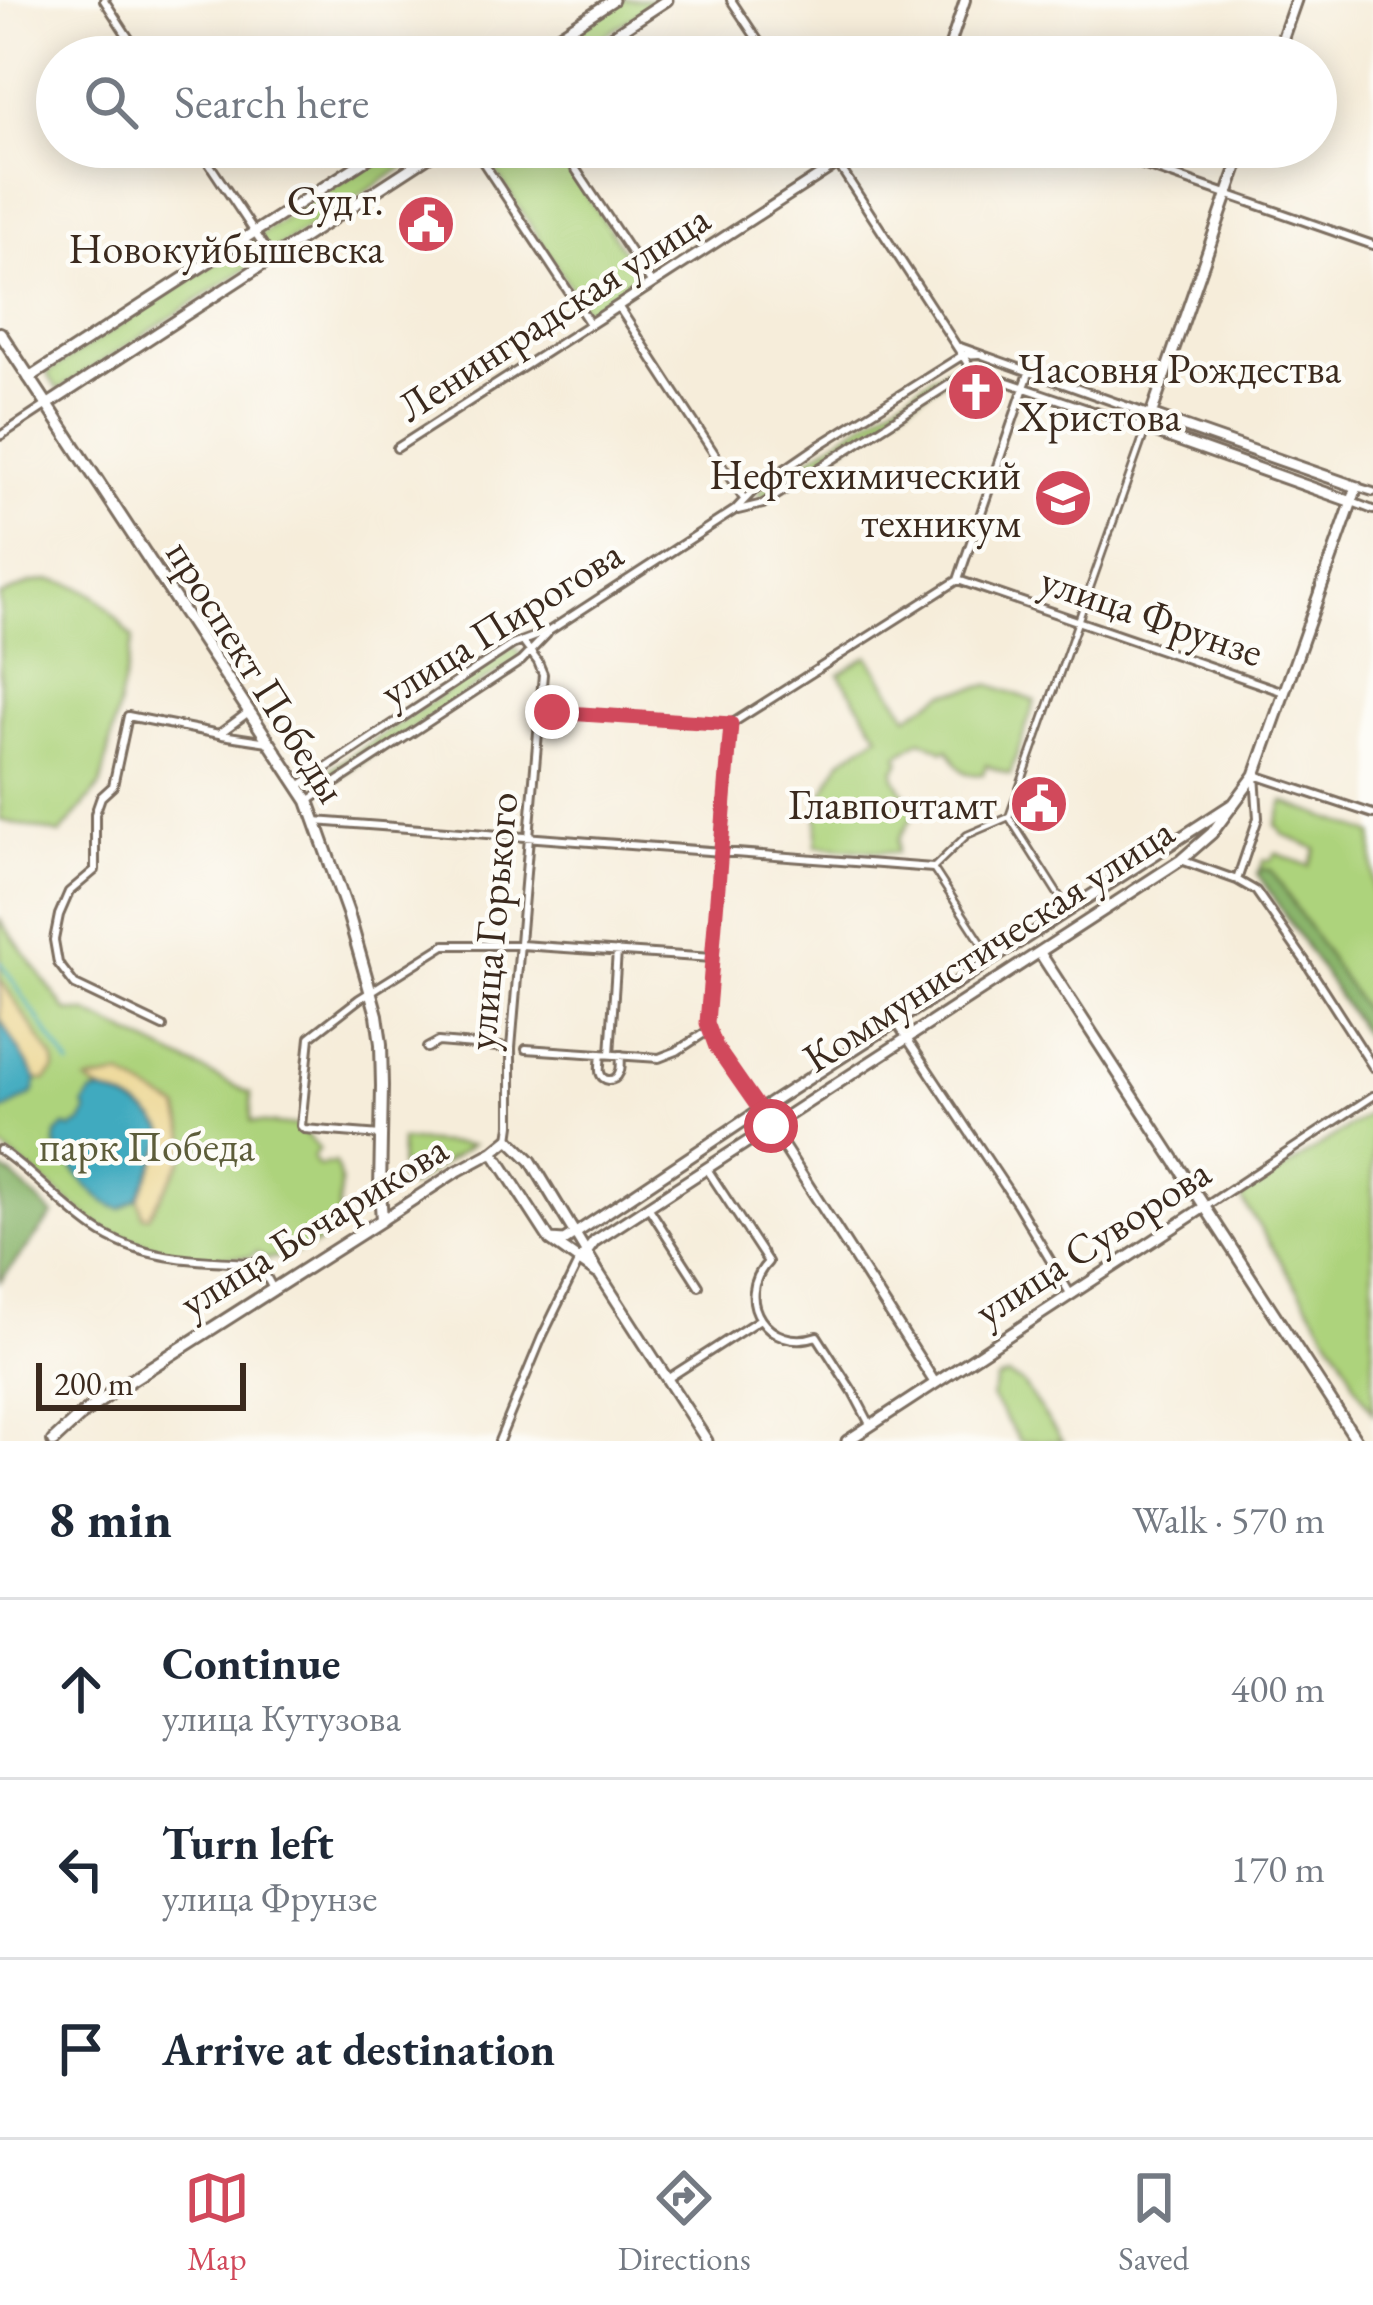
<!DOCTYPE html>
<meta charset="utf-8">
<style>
:root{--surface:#fff;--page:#f2f2f3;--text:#1f2937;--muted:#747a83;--line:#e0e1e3;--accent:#d1495b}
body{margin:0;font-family:"EB Garamond",serif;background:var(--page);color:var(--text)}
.scale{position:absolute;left:36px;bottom:30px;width:210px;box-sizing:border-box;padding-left:12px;border:6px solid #3b2a1e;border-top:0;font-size:33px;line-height:42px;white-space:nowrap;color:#3b2a1e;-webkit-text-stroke:9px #fdfcf7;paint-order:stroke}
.stop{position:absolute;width:36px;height:36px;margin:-27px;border:9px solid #d1495b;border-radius:50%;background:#fff}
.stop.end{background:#d1495b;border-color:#fff;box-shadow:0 3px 12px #0008}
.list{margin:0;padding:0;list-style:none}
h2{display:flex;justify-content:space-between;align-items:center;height:156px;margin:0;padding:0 48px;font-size:51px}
h2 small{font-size:39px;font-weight:400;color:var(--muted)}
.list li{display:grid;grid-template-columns:78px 1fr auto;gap:36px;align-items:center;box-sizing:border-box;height:180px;padding:0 48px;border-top:3px solid var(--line)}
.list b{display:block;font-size:45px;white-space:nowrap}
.list p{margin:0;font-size:39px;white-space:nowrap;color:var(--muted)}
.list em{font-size:39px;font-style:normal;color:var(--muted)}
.icon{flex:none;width:66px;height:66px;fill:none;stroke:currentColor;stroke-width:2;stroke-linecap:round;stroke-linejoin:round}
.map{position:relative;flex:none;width:1373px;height:1441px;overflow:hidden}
.search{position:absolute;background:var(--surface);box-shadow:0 6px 30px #0003;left:36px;right:36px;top:36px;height:132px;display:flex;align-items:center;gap:30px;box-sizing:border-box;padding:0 42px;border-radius:66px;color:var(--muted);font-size:45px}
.sheet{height:696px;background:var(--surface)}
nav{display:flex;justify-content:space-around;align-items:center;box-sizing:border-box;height:168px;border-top:3px solid var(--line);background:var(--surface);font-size:33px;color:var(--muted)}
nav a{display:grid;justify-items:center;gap:6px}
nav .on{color:var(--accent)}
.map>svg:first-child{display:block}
</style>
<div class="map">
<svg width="1373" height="1441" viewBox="0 0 1373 1441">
<rect width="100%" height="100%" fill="#fdfcf7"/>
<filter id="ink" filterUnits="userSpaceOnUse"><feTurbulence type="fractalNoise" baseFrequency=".00833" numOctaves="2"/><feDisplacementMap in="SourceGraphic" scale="24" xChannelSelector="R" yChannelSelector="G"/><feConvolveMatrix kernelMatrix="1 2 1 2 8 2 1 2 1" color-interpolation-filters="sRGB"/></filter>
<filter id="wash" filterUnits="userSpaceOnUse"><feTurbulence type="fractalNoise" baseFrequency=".004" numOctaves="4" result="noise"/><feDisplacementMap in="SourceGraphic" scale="48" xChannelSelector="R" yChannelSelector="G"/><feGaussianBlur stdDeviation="2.7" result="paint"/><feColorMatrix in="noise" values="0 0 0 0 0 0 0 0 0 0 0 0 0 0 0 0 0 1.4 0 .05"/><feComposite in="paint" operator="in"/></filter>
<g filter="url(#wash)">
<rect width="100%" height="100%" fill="#f6edda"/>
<path fill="#add37c" stroke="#747e4d" stroke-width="3" d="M622,0H659L572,57H534Z
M395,147H435L270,253L258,236Z
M480,147H555L639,274L635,286L595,312L584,309Z
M255,237L268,255L58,390L47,373Z
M959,360L964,367L763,500L758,492Z
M49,580C94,585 106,605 133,639L101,785L60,834L0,820V596L31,583Z
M515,646L522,656L328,784L322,775Z
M868,656L908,716L945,693L991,685L1035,701L1010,775L986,765L983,774C960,777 959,766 948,749L944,751L921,740L898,755L900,761L894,771L895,778L916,812L899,838L897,853L816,846L819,801L841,760L879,735L839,674Z
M1284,802L1373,834V1048L1258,874L1264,860H1271L1276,853L1309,866L1316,849L1282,834L1281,830L1276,825Z
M0,920L67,1011L87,1013L251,1094V1122L299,1126L319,1149L313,1157L316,1164L321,1166L327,1163L330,1165L334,1162C341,1173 341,1185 339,1199C338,1207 339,1220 335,1227C326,1246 285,1257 267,1259L257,1252L250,1257H198L175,1254L104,1230L0,1146Z
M1373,1111V1413L1354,1383L1348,1367L1241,1198Z
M401,1140L471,1145L409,1187L400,1179Z
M1008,1376L1022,1383L1062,1441H1020L991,1397L997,1380Z"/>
<path fill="#8ab56c" stroke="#627045" stroke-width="3" d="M1260,869L1271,870L1373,1024V1048L1258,874Z
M0,1169L13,1176L53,1215L0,1281Z"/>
<path fill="#eeda9e" stroke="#94825e" stroke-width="3" d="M0,979L54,1060L55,1069L46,1080H37L0,1019Z
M121,1076L179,1108L188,1145L181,1162L149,1216H143L138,1198L167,1136L117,1096L100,1091L87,1082Z"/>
<path fill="#40aabf" stroke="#3e6a6e" stroke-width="3" d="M0,1019L37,1080L33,1094L5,1110H0Z
M100,1091C125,1098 156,1112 167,1136L138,1198L121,1209C94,1204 72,1166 55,1145L56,1134L64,1126L71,1129L81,1123L87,1112L84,1105L91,1094Z"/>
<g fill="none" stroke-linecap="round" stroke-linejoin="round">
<path stroke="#40aabf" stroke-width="3" d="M0,962L70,1066"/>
</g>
</g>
<g filter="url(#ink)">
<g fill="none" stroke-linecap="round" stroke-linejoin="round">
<defs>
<path id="pedestrian" d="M1009,817L1146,429
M992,959L933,868L967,835L1009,817L1068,910"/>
<path id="minor" d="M104,0L141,57
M731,0L769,57
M198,147L272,258
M561,147L652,284
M827,147L972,370L1146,429
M1091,147L1373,245
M618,306L744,499
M960,347L1151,415
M0,436L47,405
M397,448L590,324L473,147
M1357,487L1373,492
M1352,502L1373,510
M738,510L763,504L972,370
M958,580L1284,692
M958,580L1029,373
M542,711L731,724L958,580
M731,724L707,1023L716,1047L760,1110
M222,735L268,742
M299,786L512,645L549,631L612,590L735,510L753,491L820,445L963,355L979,354
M308,801L521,661L547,634
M315,821L933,868
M1181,860L1237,880L1256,891L1305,961L1373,1067
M1237,880L1258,818L1255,775L1373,814
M896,1022L1017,1204L1071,1295
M163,1027L75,985L58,963L54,940L59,915L69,892L95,870V814L101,797L113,786L128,716L219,734L250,711
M427,1048L438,1042L511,1048
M526,1049L659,1058L677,1051L709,1030
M601,1054C601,1055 599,1071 600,1072C602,1082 615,1083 619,1073C622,1068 620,1061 621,1055
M610,1054L617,951
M381,1135L304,1129L301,1126L310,1037L359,999L445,945H521L712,958
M509,1139L511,1125V1048L543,674L538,662L523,642
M0,1150C34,1173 60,1204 94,1228C141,1261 200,1261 256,1263L260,1265L273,1289
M707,1169L768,1262C732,1300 769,1353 817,1336L853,1392L871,1426
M1206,1206L1373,1096
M649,1208L699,1286
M667,1379L760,1319
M499,1441L542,1337L578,1263"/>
<path id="tertiary" d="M946,57L965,0
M590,324L863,147
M771,1127L935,1383"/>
<path id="secondary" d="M526,57L613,0
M580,57L667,0
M1276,57L1296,0
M1244,147L1146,429L1352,502
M29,378L386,147
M47,405L443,147
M1040,953L1357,1441
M493,1152L550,1240L597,1273
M382,1220L454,1173L493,1152L509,1139L531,1161L600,1275L707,1441
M550,1240L564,1241L760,1110L1231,805
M579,1262L595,1241L1181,860L1212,833L1255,775L1357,487L1151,415
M847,1441L1206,1206"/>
<path id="primary" d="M0,333L308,801L348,913L377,1015L381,1044L382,1086L380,1190L382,1220L117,1389L80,1416L53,1441"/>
</defs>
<use href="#pedestrian" stroke="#7c6e60" stroke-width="10"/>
<use href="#minor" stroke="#7c6e60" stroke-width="12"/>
<use href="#tertiary" stroke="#7c6e60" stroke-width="14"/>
<use href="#secondary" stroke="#7c6e60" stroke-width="15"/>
<use href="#primary" stroke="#7c6e60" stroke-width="16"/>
<use href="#pedestrian" stroke="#fff" stroke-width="4.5"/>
<use href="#minor" stroke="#fff" stroke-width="6"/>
<use href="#tertiary" stroke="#fff" stroke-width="8"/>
<use href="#secondary" stroke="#fff" stroke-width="9"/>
<use href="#primary" stroke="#fff" stroke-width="10"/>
</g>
</g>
<g fill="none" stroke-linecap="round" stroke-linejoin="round" filter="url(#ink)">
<path stroke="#d1495b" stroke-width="15" d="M552,712L731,724L707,1023L716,1047L771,1126"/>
</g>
<defs>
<symbol id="civic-disc" viewBox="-11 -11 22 22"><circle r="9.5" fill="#d1495b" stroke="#fdfcf7"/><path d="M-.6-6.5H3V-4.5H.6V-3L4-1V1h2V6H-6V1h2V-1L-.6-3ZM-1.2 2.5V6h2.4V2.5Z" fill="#fff"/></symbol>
<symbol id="church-disc" viewBox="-11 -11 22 22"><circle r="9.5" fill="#d1495b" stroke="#fdfcf7"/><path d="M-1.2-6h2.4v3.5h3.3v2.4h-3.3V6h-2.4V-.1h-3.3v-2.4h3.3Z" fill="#fff"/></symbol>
<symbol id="university-disc" viewBox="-11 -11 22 22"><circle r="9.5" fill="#d1495b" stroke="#fdfcf7"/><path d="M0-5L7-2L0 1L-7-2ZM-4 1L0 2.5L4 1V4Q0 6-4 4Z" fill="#fff"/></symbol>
</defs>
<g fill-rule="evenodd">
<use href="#civic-disc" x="393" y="191" width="66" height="66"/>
<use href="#church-disc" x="943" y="359" width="66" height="66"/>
<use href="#university-disc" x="1030" y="465" width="66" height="66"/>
<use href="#civic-disc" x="1006" y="771" width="66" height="66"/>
</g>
<g text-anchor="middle" stroke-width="9" stroke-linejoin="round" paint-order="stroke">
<g font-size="42" fill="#3b2a1e" stroke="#fdfcf7" text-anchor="end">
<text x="384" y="215">Суд г.<tspan x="384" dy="48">Новокуйбышевска</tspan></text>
<text x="1018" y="383" text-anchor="start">Часовня Рождества<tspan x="1018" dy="48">Христова</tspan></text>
<text x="1021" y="489">Нефтехимический<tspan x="1021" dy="48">техникум</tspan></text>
<text x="997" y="819">Главпочтамт</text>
</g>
<g font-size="42" fill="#3b2a1e" stroke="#fdfcf7">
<text transform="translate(553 312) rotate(-33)" y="15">Ленинградская улица</text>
<text transform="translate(1152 615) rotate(19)" y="15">улица Фрунзе</text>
<text transform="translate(501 622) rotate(-32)" y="15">улица Пирогова</text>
<text transform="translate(257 671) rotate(58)" y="15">проспект Победы</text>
<text transform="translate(491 921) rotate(-85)" y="15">улица Горького</text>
<text transform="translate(988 944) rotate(-33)" y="15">Коммунистическая улица</text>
<text transform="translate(313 1225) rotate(-32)" y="15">улица Бочарикова</text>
<text transform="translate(1092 1241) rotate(-33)" y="15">улица Суворова</text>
</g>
<g font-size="42" fill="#5d5d3a" stroke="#fdfcf7">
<text x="147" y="1161">парк Победa</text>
</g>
</g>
</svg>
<div class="scale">200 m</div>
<div class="stop" style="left:771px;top:1126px"></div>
<div class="stop end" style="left:552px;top:712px"></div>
<div class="search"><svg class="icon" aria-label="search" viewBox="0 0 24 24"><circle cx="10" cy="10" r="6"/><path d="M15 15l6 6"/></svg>Search here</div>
</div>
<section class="sheet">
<h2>8 min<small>Walk · 570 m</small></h2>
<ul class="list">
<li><svg class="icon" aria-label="ahead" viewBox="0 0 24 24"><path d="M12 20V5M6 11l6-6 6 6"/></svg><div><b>Continue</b><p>улица Кутузова</p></div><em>400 m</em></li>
<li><svg class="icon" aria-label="left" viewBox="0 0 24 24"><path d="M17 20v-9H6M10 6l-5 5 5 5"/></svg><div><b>Turn left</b><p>улица Фрунзе</p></div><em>170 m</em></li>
<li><svg class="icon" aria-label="arrive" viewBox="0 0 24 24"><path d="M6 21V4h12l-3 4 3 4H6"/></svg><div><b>Arrive at destination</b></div></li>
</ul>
</section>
<nav>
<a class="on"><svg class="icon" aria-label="map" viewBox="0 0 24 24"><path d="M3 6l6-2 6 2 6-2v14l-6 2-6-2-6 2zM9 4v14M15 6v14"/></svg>Map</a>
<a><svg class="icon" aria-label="directions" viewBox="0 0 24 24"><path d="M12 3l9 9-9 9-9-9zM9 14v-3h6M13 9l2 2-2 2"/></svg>Directions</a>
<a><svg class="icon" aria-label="saved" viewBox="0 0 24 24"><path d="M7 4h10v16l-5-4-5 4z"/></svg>Saved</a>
</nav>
